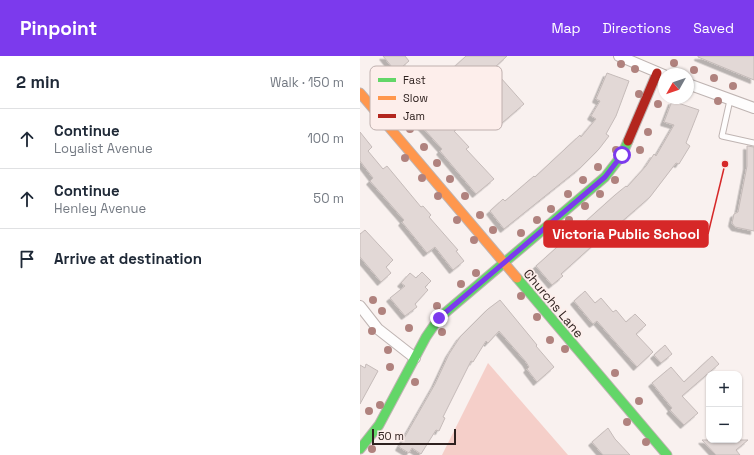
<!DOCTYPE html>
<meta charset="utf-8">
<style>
:root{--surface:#fff;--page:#f2f2f3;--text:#1f2937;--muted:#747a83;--line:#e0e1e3;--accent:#7c3aed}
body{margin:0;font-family:"Space Grotesk",sans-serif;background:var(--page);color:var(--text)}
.controls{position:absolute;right:12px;bottom:12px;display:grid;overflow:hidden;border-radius:8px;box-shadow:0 1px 3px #0004}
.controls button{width:36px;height:36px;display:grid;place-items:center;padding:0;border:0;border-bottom:1px solid var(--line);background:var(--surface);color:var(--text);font:20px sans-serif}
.compass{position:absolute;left:298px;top:12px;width:36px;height:36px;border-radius:50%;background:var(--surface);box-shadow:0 1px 3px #0004;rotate:230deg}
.scale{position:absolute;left:12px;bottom:10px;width:84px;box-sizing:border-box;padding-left:4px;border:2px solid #2e211f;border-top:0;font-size:11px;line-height:14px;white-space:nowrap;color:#2e211f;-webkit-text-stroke:3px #fdeeeb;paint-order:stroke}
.stop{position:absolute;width:12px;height:12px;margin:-9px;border:3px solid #7c3aed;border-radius:50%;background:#fff}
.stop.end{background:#7c3aed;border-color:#fff;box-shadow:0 1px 4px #0008}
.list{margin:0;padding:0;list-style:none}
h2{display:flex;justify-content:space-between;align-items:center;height:52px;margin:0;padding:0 16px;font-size:17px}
h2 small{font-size:13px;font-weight:400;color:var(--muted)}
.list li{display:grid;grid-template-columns:26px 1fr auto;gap:12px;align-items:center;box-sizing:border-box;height:60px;padding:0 16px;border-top:1px solid var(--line)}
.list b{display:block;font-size:15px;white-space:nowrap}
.list p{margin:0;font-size:13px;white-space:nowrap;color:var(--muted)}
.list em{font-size:13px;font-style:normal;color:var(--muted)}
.icon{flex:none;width:22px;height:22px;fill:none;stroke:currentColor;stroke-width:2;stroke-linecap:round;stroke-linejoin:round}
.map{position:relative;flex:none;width:394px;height:399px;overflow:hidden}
header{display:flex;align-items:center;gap:24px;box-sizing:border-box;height:56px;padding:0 20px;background:var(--accent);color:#fff}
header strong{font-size:19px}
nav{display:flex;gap:22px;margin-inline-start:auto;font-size:14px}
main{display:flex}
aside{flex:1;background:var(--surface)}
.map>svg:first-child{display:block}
</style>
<header>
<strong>Pinpoint</strong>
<nav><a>Map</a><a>Directions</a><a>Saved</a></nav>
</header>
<main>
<aside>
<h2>2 min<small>Walk · 150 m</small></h2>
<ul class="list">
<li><svg class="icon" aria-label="ahead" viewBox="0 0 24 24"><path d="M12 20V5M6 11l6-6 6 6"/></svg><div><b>Continue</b><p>Loyalist Avenue</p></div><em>100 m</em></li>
<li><svg class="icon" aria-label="ahead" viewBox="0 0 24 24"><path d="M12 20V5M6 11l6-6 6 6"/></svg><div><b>Continue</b><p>Henley Avenue</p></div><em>50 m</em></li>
<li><svg class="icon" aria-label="arrive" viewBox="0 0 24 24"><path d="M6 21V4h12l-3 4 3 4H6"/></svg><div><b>Arrive at destination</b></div></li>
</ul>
</aside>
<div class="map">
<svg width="394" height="399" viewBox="0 0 394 399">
<defs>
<filter id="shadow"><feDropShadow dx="-3.5" dy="3.5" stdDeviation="0" flood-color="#0004"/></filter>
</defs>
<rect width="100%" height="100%" fill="#f9f1ef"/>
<path fill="#f5cfc9" d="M128,307L208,399H82Z"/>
<path fill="#e2d8d6" stroke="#c5bbb9" filter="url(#shadow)" d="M23,0H45L49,5L36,16Z
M106,0H147L133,13L164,48L142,67L93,12Z
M338,0H394V24L338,1Z
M45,17L96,74L94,75L109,91L106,93L134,123L116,138L80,95L82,93L27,32Z
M247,17L269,25L256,60L246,78L249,80L239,93L220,112L144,173L130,155L143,143L145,145L174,120L175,121L220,79L221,81L236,63L231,60L240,45L236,43Z
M312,45L339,54L326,87L330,90L319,108L316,107L290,141L259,168L270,180L263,186L251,173L201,218L203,220L192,229L176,210L255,139L266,130L267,131L286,110L294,98L296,100L314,69L304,66Z
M0,76L12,91L8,95L23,113L27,110L61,151L63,150L71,159L69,161L98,194L96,195L104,205L93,214L75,191L67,197L42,166L44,164L10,125L13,122L0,105Z
M387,90L394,91V175L375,171L372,167L374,158L378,156L387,110Z
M5,174L33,204L26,211L31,217L21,226L0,201V178Z
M62,216L71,225L65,231L68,234L55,248L57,251L45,260L30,242L45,230L41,227L50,217L56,222Z
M225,235L235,247L241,242L253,256L256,254L266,266L275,258L286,269L276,278L293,296L277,311L237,265L233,268L214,245Z
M140,244L177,289L176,290L194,311L177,326L167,313L169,311L166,306L139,275L128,287L126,285L113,306L111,305L83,361L85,362L79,375L76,374L61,398L52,392L49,397L39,391L75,328L89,298L100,281L128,253Z
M305,289L312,298L301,307L294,299Z
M352,300L359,308L322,340L338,357L324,369L310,354L312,352L292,327L311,311L324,326Z
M6,308L18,315L0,348V309L5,312Z
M248,372L255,383L270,399H243L232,386Z
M342,384H388L376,394L380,399H356Z"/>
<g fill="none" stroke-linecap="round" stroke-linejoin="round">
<defs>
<path id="lane" d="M370,44L362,80L394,87"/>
<path id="street" d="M259,0L304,19
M328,28L394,52
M0,250L18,273L55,302"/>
<path id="fast" d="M157,222L307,399
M0,393L19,369L66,281L79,262L245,121L262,99L268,85"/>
<path id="slow" d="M0,37L157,222"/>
<path id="jam" d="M268,85L297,17"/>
</defs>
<use href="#lane" stroke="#bfb4b2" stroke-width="7"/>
<use href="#street" stroke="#bfb4b2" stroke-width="12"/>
<use href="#fast" stroke="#bfb4b2" stroke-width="11"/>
<use href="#slow" stroke="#bfb4b2" stroke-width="11"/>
<use href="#jam" stroke="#bfb4b2" stroke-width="11"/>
<use href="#lane" stroke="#fefdfd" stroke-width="5"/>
<use href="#street" stroke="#fefdfd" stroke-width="10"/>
<use href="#fast" stroke="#63d668" stroke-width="9"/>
<use href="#slow" stroke="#ff974d" stroke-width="9"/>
<use href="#jam" stroke="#b3261e" stroke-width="9"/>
</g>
<g fill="#b0827e">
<circle cx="314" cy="7" r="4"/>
<circle cx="261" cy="8" r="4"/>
<circle cx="275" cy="13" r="4"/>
<circle cx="334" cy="14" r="4"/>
<circle cx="354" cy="22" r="4"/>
<circle cx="373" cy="30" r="4"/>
<circle cx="279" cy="38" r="4"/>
<circle cx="358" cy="45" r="4"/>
<circle cx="298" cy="48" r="4"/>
<circle cx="50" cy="73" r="4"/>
<circle cx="288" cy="76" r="4"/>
<circle cx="64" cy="91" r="4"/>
<circle cx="256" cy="94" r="4"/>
<circle cx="280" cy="94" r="4"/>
<circle cx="45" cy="102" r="4"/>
<circle cx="77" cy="107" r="4"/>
<circle cx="238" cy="111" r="4"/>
<circle cx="62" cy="122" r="4"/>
<circle cx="90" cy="123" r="4"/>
<circle cx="223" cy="124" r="4"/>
<circle cx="255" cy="124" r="4"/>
<circle cx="208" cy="138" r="4"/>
<circle cx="240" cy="138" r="4"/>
<circle cx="78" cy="140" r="4"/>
<circle cx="105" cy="140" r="4"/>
<circle cx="225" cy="150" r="4"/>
<circle cx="191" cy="153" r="4"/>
<circle cx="120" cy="159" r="4"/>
<circle cx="97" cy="164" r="4"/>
<circle cx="177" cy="164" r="4"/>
<circle cx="209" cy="164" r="4"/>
<circle cx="133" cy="174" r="4"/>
<circle cx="161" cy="177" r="4"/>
<circle cx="114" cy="184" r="4"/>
<circle cx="116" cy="217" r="4"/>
<circle cx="170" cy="217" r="4"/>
<circle cx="101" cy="228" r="4"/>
<circle cx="161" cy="240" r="4"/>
<circle cx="13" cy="244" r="4"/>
<circle cx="77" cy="250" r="4"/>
<circle cx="22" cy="255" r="4"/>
<circle cx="177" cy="261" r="4"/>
<circle cx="49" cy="272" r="4"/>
<circle cx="12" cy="275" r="4"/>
<circle cx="82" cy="276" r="4"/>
<circle cx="190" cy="284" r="4"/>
<circle cx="205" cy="293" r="4"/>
<circle cx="28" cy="294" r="4"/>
<circle cx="30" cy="311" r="4"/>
<circle cx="255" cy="317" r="4"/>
<circle cx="55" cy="326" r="4"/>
<circle cx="279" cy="345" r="4"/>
<circle cx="20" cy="349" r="4"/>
<circle cx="9" cy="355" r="4"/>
<circle cx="267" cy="366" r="4"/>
<circle cx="286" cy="386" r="4"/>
<circle cx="12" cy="393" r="4"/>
</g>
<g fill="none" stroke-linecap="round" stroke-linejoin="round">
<path stroke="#7c3aed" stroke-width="5" d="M79,262L245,121L262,99"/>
</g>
<g text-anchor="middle" stroke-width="3.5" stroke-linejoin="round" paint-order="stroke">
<g font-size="13" fill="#2e211f" stroke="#fdeeeb">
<text transform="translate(194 247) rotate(50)" y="5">Churchs Lane</text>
</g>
</g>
<rect x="10" y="10" width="132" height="64" rx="6" fill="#fdeeeb" stroke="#bfb0ae" stroke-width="1"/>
<rect x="18" y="22" width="18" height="4" fill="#63d668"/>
<rect x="18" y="40" width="18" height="4" fill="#ff974d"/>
<rect x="18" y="58" width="18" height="4" fill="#b3261e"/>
<g font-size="11" fill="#2e211f">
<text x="43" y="28">Fast</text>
<text x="43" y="46">Slow</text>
<text x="43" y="64">Jam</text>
</g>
<path fill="none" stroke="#d62828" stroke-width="1.5" d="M365 108L348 178"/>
<circle fill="#d62828" stroke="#fdeeeb" stroke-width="1.5" cx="365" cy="108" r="4"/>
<rect fill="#d62828" stroke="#d62828" stroke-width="1.5" x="184" y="165" width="164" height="26" rx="4"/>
<g font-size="14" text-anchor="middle" font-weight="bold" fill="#fff">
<text x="266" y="183">Victoria Public School</text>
</g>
</svg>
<div class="controls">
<button>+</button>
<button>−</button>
</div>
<svg class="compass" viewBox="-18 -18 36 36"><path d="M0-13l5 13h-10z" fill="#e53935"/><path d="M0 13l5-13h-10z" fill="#747a83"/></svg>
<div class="scale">50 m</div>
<div class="stop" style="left:262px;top:99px"></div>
<div class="stop end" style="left:79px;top:262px"></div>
</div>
</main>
